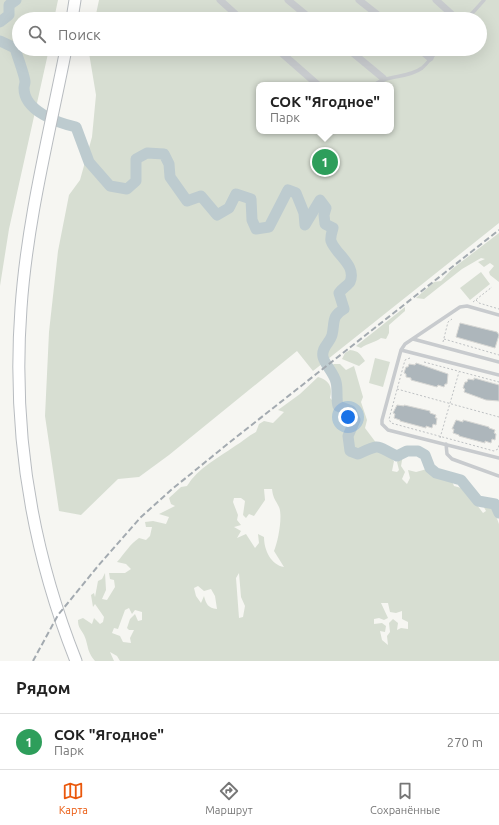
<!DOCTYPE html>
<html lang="ru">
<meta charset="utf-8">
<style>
:root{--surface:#fff;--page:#f2f2f2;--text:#222;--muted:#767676;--line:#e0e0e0;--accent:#ea580c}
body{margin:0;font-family:Ubuntu,sans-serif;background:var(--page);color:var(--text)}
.you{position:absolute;left:348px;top:417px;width:14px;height:14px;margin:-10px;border:3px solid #fff;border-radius:50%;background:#1a73e8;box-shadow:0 0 0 6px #1a73e833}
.badge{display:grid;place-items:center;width:26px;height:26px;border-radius:50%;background:var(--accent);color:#fff;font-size:13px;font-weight:700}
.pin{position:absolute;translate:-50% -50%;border:2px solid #fff;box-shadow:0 1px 4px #0006}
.popup{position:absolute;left:256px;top:82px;width:138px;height:52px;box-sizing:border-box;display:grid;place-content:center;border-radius:8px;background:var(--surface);filter:drop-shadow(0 1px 3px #0005);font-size:13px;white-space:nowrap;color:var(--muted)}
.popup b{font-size:15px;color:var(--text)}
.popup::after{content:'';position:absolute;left:50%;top:100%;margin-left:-8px;border:8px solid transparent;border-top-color:var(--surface)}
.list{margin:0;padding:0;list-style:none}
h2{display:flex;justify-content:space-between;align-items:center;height:52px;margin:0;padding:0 16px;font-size:17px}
h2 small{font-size:13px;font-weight:400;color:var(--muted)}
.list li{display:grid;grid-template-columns:26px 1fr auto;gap:12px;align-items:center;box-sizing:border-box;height:56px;padding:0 16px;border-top:1px solid var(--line)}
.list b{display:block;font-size:15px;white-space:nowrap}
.list p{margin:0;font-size:13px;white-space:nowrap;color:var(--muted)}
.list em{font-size:13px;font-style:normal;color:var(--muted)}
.icon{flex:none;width:22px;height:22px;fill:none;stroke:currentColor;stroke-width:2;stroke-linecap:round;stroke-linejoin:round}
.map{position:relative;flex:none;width:499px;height:661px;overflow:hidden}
.search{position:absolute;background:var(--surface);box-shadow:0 4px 16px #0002;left:12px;right:12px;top:12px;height:44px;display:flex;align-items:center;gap:10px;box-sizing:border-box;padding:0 14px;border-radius:22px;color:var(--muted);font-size:15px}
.sheet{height:108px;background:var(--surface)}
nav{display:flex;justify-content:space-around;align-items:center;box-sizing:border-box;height:56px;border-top:1px solid var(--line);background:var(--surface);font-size:11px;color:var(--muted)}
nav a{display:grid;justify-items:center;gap:2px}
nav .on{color:var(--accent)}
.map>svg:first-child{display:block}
</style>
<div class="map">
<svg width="499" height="661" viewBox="0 0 499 661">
<rect width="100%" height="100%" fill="#f6f6f2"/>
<path fill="#d7ded2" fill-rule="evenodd" d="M0,0H58L54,19H19V49H49L9,229L0,286Z
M99,0H499V223L313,371L297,351L169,455L139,477L118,479L81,515L59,511L45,416L49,332L58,251L69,195L80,180L92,137L96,95L89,53V49H480V19H95ZM259,85H391V131H259Z
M499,233V282L490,275L489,272L494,266L490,263L484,267L478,262L485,259L481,258L462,269L424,299L416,298L434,282L441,281L452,269Z
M481,272L490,284L470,300L460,288Z
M405,307V311L389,325V333L386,339L381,338C374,343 368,343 361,348L356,346Z
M350,350C359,351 360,354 365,361L359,366L342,359L345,353Z
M375,358L390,362L383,387L369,383Z
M334,364H340L346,370L354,366L363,397L361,402L367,420L365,428L380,448L394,461L392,471L397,472L399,470L397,462L403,455L401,466L405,472L402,479L407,484L410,478L408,470L416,472L427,469L434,475L442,473L445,477L451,479L454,486L465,489L483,513L486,511L479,498H484L490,500L499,524V661H120L117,656L110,652L114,661H95C86,650 89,646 84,635C81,629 78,628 78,620L83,618L92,624L94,618L100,624L103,622L104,617L95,604L93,607L91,595L94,593L95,597L98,581L102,579L105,573L106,590L102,599L107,600L115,587L114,580L110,579L109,573H125L131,569L126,564L117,562C125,553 130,544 139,538L146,540L150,536L152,527H146L145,522L153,521L166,524L169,517L159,514L175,506L171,504L169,498L181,487L187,486C198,468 218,458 235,446C242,442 248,436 256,432L259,424L264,421L273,423L284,412L278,410L300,394L318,377C329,380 333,387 330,398L334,402L339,399L342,392L339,385L331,380L335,372L328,373V367ZM264,489H272C273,498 275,499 279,507C283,516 278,542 274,551L284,567C271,565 264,550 264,537L258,534L259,543L255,548L246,534L237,538L241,531L234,527L241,525L237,520L238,515L233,502L234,498H241L245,501L243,515L246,518L249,514L254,516L265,500ZM239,573L241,597L245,606L243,617L239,618L236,578ZM198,586L204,591L211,589L215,596L217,609C208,608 206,604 204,596L201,603L196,596L194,588ZM381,603H388L390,612L396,613L402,611V619L408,622V629L401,628L397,630L398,623L393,619L389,623L390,632L387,636L388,645L382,640L380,631L385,632L386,626L382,623L374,624V619L379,618L384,620L388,618ZM129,608L132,614L135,610L142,612V620L138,621L135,614L130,619L127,628L129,630H134L130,638L131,643L123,642L120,636L112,633L114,628L118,629L125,610Z"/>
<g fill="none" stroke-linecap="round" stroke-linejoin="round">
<path stroke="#bdcbcf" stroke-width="11" d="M0,22L9,15V5L16,0
M0,41L15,48C17,56 25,76 25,82C25,84 24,86 24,88C24,111 58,123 76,127L89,162L110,186L127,189L136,181V159L147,153L164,154L169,164L170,177L187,201L201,196L217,215L229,208L236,194L251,199L252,220L256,229L269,227L288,190L296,193L304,213L305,225L320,200L326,208L324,215L325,224L333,228C332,232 330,237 331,241C336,255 357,265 350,282C348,285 342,289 339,293L344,309C331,316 335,323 332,335C330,343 321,347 323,357C325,365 334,373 336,382C338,389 336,398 338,406L351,411L355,420L348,436L350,451L358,454C383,443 375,446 397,456L407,451H418L425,455L430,468L436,473L461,480L478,501L495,504L499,513"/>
</g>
<path fill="#adb6bb" stroke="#d7d7d4" d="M460,323L497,332L499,335L495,348L456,337Z
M416,363L448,374L447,384H445L444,387L438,385L437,387L411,380V378L406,377V374L404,373L406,367H408L409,364L415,365Z
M474,378L499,385V401L486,400L464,392L465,389L463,388L465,382H467L468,379L474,380Z
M397,405L404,406V405L430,411V413L436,415L435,418H437L436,425L433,424L432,428L426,426V428L400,421V420L394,418L395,414L393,413Z
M456,420L463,422V420L489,427V428L495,430L494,433L496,434L495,440L492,439L491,443L485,441V443L459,436V435L453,433L454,429H452Z"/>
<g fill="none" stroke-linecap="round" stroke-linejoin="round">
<defs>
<path id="primary" d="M72,19L75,0
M66,49C49,135 27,221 21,308C12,430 31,548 76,661"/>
</defs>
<use href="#primary" stroke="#b8bcc0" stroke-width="13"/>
<path stroke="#bec1c3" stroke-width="1" stroke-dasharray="2 2" stroke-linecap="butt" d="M476,300L479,303L499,309
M473,302L492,287
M444,339L499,355
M443,342L448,322L452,319
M410,358L405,360L389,419L391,423L494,451L498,449L499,445
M424,362L499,382
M397,389L499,417
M440,438L459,372"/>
<path stroke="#c8cbce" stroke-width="3.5" d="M467,19L484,0
M374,85C388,74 407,79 422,68C428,63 433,55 439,49
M499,315L467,306L460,307L405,344L401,350L382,420V424L388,430L499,458
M413,339L499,362
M401,350L499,375
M446,444L447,454L452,459L499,476"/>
<path stroke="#c8cbce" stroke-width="7" d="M220,0L241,19
M288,0L311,19
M359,0L383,19
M436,0L457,19
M277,49L318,85
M348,49L383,78
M419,49L430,58"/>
<use href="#primary" stroke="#fff" stroke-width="11"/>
<path stroke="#a3aab0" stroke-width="2" stroke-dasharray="6 3" stroke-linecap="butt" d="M33,661L58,615L98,566L140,518L171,490L230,442L499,230"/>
</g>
</svg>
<div class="you"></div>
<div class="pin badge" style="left:325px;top:162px;background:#2e9e5b">1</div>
<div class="popup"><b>СОК &quot;Ягодное&quot;</b>Парк</div>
<div class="search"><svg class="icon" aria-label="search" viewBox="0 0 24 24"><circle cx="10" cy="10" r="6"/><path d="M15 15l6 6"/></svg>Поиск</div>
</div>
<section class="sheet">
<h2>Рядом<small></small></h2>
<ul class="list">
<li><span class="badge" style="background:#2e9e5b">1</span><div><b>СОК &quot;Ягодное&quot;</b><p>Парк</p></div><em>270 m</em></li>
</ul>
</section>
<nav>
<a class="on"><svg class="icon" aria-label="map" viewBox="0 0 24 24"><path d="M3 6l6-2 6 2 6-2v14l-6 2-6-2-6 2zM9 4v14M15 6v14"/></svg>Карта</a>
<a><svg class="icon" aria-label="directions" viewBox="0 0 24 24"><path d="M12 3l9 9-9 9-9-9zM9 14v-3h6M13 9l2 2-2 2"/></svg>Маршрут</a>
<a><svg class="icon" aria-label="saved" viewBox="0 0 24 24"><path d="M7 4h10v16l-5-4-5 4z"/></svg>Сохранённые</a>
</nav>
